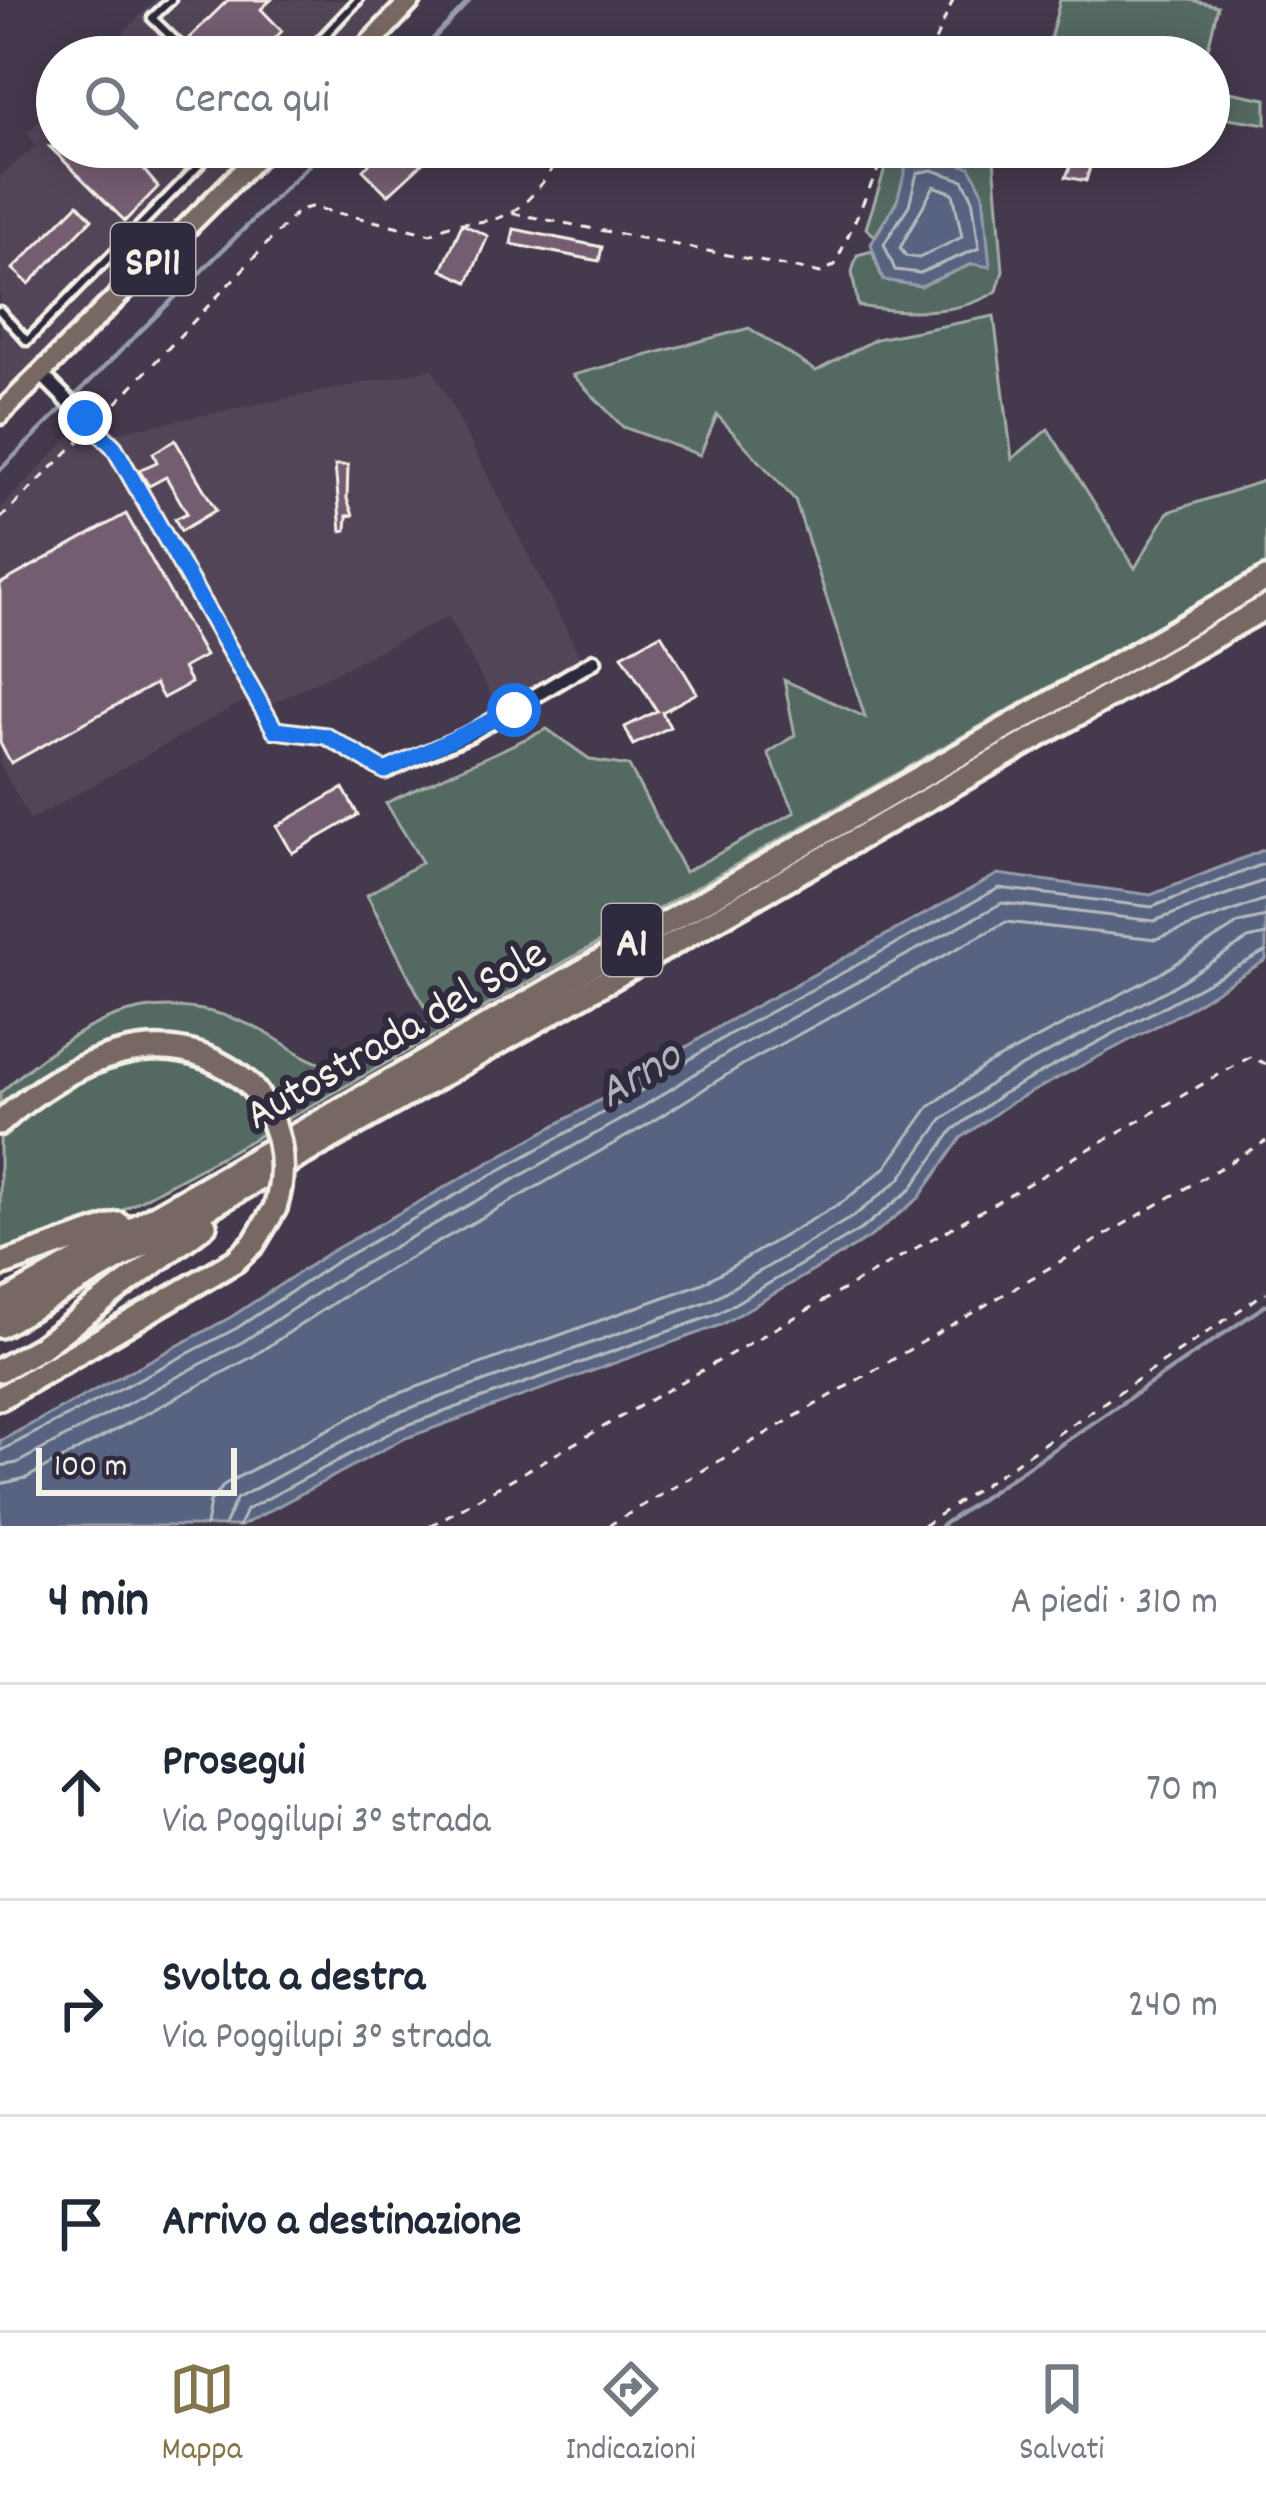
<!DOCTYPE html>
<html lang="it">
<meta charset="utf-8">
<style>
:root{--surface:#fff;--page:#f2f2f3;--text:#1f2937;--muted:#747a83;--line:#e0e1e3;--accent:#84754c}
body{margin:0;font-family:Dekko,sans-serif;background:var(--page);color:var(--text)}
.scale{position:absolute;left:36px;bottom:30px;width:201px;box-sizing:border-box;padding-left:12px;border:6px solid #f4f1e8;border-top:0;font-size:33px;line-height:42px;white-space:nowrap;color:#f4f1e8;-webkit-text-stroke:9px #2f2a3d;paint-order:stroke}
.stop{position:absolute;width:36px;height:36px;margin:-27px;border:9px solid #1a73e8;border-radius:50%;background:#fff}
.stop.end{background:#1a73e8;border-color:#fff;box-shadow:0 3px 12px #0008}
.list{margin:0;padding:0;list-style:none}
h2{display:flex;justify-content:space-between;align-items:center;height:156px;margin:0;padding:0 48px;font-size:51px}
h2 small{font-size:39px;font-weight:400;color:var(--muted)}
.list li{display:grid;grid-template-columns:78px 1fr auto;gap:36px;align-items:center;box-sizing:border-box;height:216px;padding:0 48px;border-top:3px solid var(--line)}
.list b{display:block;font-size:45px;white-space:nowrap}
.list p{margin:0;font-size:39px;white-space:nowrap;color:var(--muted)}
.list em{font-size:39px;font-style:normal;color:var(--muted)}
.icon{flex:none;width:66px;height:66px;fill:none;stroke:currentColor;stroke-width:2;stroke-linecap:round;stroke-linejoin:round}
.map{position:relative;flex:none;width:1266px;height:1526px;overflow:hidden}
.search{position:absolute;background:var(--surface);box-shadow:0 6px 30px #0003;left:36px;right:36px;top:36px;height:132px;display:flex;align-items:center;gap:30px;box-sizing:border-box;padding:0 42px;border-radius:66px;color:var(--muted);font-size:45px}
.sheet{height:804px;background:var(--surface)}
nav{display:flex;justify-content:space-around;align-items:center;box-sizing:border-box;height:168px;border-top:3px solid var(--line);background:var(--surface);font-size:33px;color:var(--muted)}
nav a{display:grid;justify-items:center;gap:6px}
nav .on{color:var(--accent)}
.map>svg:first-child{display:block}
</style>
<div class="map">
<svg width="1266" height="1526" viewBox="0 0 1266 1526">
<rect width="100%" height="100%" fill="#44394d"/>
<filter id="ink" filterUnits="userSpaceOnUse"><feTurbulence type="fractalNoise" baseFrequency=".00833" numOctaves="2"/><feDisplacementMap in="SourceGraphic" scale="24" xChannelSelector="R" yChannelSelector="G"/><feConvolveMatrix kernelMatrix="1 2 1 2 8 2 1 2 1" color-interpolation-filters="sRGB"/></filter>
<g filter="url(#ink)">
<path fill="#534458" d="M155,0H396L339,57H100Z
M57,102V147H250L0,399V177L35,146L27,133Z
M433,369L583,662L500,711L448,617L253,713L244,701L30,820L0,764V509L93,413L118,432Z"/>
<path fill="#546963" stroke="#a4ada6" stroke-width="3" d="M1060,0H1190L1218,6L1206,57H1046Z
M1209,88L1266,99V124L1209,115Z
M892,147H953L994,159L1003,271L997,291C959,316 901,313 858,306L852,272L857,255L872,251L883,280L921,286L972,264L897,201L875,236L866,228Z
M994,316L1012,459L1048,429L1135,568L1168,512L1266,480V564L284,1121C261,1068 201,1028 141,1041C106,1049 35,1098 0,1117V1093C76,1024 148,980 250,1025C288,1041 293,1058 341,1070L432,1021L367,895L422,862L386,803L547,729L591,760L629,766L685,872L795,812L768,753L795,735L784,680L865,717L795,500L717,415L700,455L623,427L573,375L749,328L816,371L876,339Z
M152,1056C205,1059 245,1083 268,1131L82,1232L0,1260V1139C51,1091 85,1072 152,1056Z"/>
<path fill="#586481" stroke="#969caa" stroke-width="3" d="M933,158L970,167L983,192L990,267L972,264L921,286L883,280L871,244L897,201L908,159Z
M1266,849V960L1183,1012L1009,1104L961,1138L919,1198L869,1238L721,1325L403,1439L241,1526H0V1441L231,1317L330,1252L623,1087L723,1024L998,874L1151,895Z"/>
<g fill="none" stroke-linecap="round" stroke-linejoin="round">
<path stroke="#b6b9bf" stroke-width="3" d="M932,170L963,180L972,197L979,248L920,273L895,270L884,244L909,205L917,173Z
M934,186L953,193L962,237L919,258L906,256L900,248Z
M0,1451L237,1328L336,1262L629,1098L728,1035L999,888L1152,907L1266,863
M0,1466L17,1463L244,1341L344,1275L636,1111L736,1048L1002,903L1154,921L1266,880
M0,1484L26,1478L252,1357L353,1290L645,1126L744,1064L1006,922L1156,939L1266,899
M206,1526L210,1502L225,1484L387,1398L703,1283L844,1201L886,1167L929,1107L985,1066L1161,973L1239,923L1266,917
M224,1526L236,1499L391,1415L711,1300L854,1216L900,1179L942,1120L994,1081L1169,989L1248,939L1266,935
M239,1526L246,1510L399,1428L717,1314L863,1228L911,1189L953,1130L1002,1094L1266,951"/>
<path stroke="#969caa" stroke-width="4.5" d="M416,57L470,0
M0,470L327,147
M941,1526L1266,1305"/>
</g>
<path fill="#755d71" stroke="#f4f1e8" stroke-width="3" d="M228,0H271L261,9L282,31L256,57H199L186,41Z
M50,147H125L158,187L125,221Z
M386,147H440L388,195L363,170Z
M1077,150L1094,153L1086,181L1066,177Z
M78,204L92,219L29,284L13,269Z
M462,224L488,236L468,282L442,270Z
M514,229L602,247L599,261L511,244Z
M175,440L216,510L181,531L175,519L187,513L166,477L149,486L139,470L157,462L153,453Z
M335,465H348L347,499L353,515L347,516L346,530L341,531Z
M126,514L205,656L183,668L191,683L163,698L155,684L11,763L0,743V584Z
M661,634L697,693L662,712L670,727L633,745L625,727L657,711L622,655Z
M343,788L358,815L292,853L277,826Z"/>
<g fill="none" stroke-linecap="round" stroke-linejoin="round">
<defs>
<path id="service" d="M171,0L152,18L192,57
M304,57L358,0
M112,255L135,277
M0,311L27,341L217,147"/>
<path id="minor" d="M40,373L114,447L275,730L326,736L385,771L470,734L594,661"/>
<path id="primary" d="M357,57L411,0
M0,414L267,147"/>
<path id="motorway" d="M0,1123C68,1060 169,1014 249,1084
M0,1265L119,1224
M0,1305L1266,579
M0,1326L1266,607
M0,1370L41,1347L205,1225
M0,1398L235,1261L254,1243L275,1208"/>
</defs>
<use href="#service" stroke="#f4f1e8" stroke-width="15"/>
<use href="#minor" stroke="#f4f1e8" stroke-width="21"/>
<use href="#primary" stroke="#f4f1e8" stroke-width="27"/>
<use href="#motorway" stroke="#f4f1e8" stroke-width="30"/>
<path stroke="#f4f1e8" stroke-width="3" stroke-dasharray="9 9" stroke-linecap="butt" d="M928,57L953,0
M512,213L821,273L835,265L888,147
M104,416L299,210L311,207L431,234C456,219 458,225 485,221C526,216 546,178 566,147
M0,519L84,436
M430,1526L1250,1057L1266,1064
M608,1526L1266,1141
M923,1526L1266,1292"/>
<use href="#service" stroke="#2f2a3d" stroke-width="6"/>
<use href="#minor" stroke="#2f2a3d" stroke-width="12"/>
<use href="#primary" stroke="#776864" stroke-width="18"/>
<use href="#motorway" stroke="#776864" stroke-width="21"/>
<defs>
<path id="motorway-bridge" d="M249,1084C280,1119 289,1164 275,1208"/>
</defs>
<use href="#motorway-bridge" stroke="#f4f1e8" stroke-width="30" stroke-linecap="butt"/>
<use href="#motorway-bridge" stroke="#776864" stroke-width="21"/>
</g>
</g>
<g fill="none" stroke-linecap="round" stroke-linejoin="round" filter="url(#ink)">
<path stroke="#1a73e8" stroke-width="15" d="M85,418L114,447L275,730L326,736L385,771L514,710"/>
</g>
<g text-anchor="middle" stroke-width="12" stroke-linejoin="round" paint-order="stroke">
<g fill="#2f2a3d" stroke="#b9b5b5" stroke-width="3">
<rect x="111" y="223" width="84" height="72" rx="9"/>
<rect x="602" y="904" width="60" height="72" rx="9"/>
</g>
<g font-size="42" font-weight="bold" fill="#f4f1e8">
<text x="153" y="274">SP11</text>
<text x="632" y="955">A1</text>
</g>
<g font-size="45" fill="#f4f1e8" stroke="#2f2a3d">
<text transform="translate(394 1031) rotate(-30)" y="16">Autostrada del Sole</text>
</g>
<g font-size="48" font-style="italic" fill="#aeb2ba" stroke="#2f2a3d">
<text transform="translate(637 1071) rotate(-31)" y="17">Arno</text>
</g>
</g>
</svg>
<div class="scale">100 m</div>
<div class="stop" style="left:514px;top:710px"></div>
<div class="stop end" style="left:85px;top:418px"></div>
<div class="search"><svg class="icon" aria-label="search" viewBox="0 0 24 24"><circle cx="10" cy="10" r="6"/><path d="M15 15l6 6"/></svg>Cerca qui</div>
</div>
<section class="sheet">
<h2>4 min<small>A piedi · 310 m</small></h2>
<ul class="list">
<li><svg class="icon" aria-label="ahead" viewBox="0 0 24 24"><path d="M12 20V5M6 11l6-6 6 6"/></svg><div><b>Prosegui</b><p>Via Poggilupi 3° strada</p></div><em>70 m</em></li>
<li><svg class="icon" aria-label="right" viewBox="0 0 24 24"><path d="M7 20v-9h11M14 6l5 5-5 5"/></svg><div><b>Svolta a destra</b><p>Via Poggilupi 3° strada</p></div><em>240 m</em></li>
<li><svg class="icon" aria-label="arrive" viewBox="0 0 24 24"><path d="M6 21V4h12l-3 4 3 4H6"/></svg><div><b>Arrivo a destinazione</b></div></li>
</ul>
</section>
<nav>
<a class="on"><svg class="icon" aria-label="map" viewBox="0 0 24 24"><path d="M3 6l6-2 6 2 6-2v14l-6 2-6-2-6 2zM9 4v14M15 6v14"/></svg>Mappa</a>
<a><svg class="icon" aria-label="directions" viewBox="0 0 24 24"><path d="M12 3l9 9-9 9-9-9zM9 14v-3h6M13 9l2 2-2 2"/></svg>Indicazioni</a>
<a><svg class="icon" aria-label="saved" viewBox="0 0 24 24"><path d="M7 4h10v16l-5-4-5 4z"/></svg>Salvati</a>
</nav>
